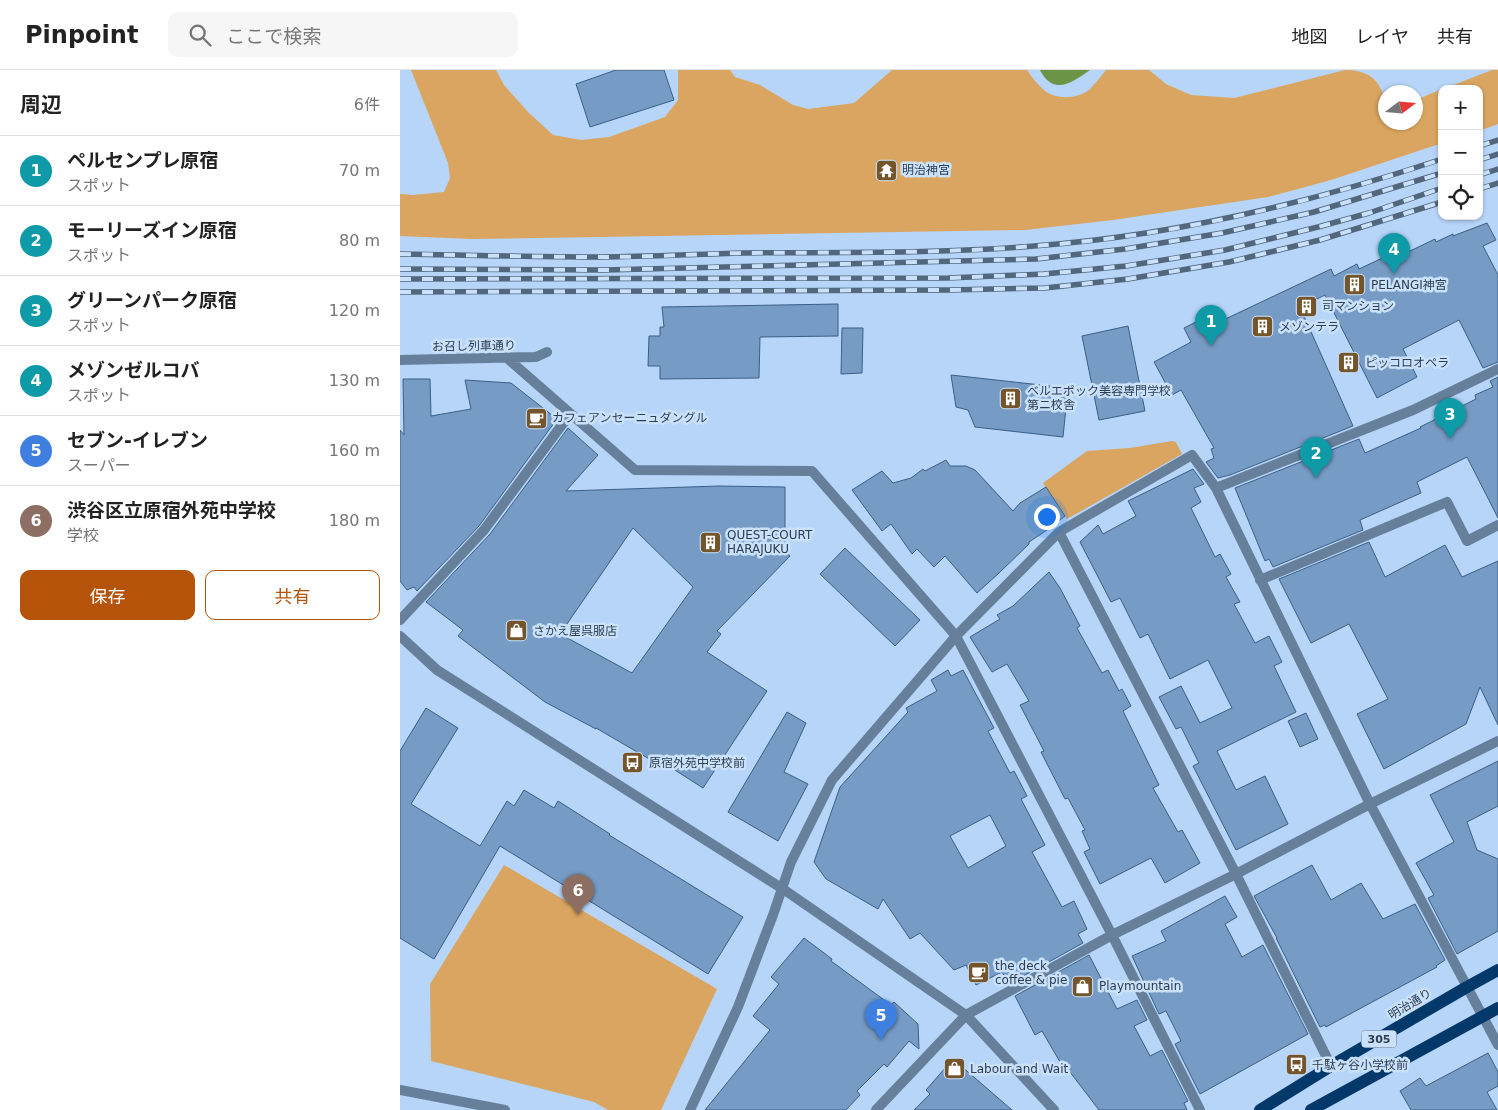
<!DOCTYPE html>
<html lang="ja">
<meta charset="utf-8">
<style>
:root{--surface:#fff;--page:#f6f6f6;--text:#222;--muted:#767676;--line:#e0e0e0;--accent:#b45309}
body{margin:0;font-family:"DejaVu Sans","Noto Sans JP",sans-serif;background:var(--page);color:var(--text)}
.controls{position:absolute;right:15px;top:15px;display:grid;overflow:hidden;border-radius:10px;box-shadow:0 1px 4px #0004}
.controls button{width:45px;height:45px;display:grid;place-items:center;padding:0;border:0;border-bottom:1px solid var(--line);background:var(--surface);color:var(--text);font:25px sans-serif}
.compass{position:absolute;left:978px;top:15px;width:45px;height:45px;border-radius:50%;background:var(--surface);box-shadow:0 1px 4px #0004;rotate:74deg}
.you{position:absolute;left:646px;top:446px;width:18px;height:18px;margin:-12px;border:4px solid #fff;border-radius:50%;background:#1a73e8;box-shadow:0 0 0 8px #1a73e833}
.badge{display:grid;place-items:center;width:32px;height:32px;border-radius:50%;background:var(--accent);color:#fff;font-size:16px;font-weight:700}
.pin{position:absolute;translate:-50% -41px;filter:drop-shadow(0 1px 2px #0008)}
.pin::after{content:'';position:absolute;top:26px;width:18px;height:15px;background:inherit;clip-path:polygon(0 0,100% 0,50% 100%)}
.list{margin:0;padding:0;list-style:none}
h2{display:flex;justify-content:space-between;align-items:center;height:65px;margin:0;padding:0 20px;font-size:21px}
h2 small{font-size:16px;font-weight:400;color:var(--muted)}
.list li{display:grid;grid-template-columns:32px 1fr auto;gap:15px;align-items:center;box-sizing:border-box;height:70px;padding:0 20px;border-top:1px solid var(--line)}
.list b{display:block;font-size:19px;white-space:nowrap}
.list p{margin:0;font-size:16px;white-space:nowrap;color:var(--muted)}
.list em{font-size:16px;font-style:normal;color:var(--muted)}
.actions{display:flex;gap:10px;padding:15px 20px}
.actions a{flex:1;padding:11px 0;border:1px solid var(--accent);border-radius:10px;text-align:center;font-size:18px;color:var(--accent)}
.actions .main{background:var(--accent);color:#fff}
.icon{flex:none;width:28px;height:28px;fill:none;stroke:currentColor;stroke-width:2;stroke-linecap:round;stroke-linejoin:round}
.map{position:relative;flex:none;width:1098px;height:1040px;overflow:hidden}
header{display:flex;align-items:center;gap:30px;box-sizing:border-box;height:70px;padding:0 25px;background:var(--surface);border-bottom:1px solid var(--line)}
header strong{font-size:24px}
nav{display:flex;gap:28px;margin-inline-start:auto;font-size:18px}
.search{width:350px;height:45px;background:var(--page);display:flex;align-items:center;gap:12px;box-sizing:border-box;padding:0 18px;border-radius:10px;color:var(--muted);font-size:19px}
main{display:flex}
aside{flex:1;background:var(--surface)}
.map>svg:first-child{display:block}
</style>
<header>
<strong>Pinpoint</strong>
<div class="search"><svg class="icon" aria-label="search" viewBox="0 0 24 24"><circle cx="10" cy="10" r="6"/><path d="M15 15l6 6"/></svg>ここで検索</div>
<nav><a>地図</a><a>レイヤ</a><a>共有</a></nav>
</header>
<main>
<aside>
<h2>周辺<small>6件</small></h2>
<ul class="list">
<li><span class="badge" style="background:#0f9aa8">1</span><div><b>ペルセンプレ原宿</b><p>スポット</p></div><em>70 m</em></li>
<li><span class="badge" style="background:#0f9aa8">2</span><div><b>モーリーズイン原宿</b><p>スポット</p></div><em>80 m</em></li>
<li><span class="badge" style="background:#0f9aa8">3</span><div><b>グリーンパーク原宿</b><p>スポット</p></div><em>120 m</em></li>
<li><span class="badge" style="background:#0f9aa8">4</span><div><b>メゾンゼルコバ</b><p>スポット</p></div><em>130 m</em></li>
<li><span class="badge" style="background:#3f7fe0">5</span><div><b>セブン-イレブン</b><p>スーパー</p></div><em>160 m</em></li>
<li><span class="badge" style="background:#8d6e63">6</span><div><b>渋谷区立原宿外苑中学校</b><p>学校</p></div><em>180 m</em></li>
</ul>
<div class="actions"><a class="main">保存</a><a>共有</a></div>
</aside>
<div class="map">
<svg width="1098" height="1040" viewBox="0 0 1098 1040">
<rect width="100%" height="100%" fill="#b6d5f9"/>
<path fill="#daa561" d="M11,0H96L104,15L128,42L153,65L181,70L209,67L265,47L278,30V0H330L335,7L360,15L393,35L408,39L454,33L492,0H627C632,8 638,15 645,21C657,30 679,29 690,19C696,13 701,6 706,0H749L766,14L791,25L834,28L945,0C980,0 986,22 986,52H1016V30L1042,19V73L931,110L868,127L713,150L625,160L72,169L0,166V124L13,125L44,122L50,108L48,93Z
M1092,0H1098V54L1079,61V19H1043Z
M772,371L776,372L782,384L667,449L643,413L687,381L730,378Z
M104,795L317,919L261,1040H208L194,1032L31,991L30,914Z"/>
<path fill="#6c9446" d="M640,0H690C672,13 653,26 640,0Z"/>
<path fill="#769bc5" stroke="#3c5f86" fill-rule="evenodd" d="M216,0H264L274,30L190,57L176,14Z
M1087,153L1096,170L1083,176L1098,205V292L1083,298L1059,250L1003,279L1017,307L977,328L925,225L900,237L953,356L830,405L818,408L806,392L814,388L811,379L814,378L781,320L772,325L754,292L791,272L784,258L812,244L817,253L931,199L934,206L957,194L959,199L1006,177L1008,182L1035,169L1036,172L1053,164V166Z
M438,234V266L360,267L359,308L260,309V296H248L249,266H260V257H264L262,237Z
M728,256L745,341L699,350L682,266Z
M442,258H463L462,303L441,304Z
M551,305L668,318L663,367L575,357L568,340L556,337Z
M1098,307V448L1067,387L1017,412L1021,423L960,450L963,460L873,497L869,489L865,491L835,418L959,369L965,383L1021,358L1020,357L1076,329L1075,325L1093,317L1090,311Z
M3,309H30L31,346L71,339L65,310L111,313L157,349L79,456L17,521L14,517L7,520L0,511V360L4,365Z
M168,358L198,385L166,421L319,416L385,417V482L390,486L317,561L321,564L307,582L367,621L303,718L253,686L251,690L196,658V659L145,632L58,566L63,560L26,532L90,464ZM233,458L293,517L232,603L160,564Z
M546,390L550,396H566L575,400L613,441L620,433L646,417L665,446L650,458L629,472V474L599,503L577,523L545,486L534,497L517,479L512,484L491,454L482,461L452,420L482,401L493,413L511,408L523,399L525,401Z
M793,399L804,414L794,418L801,432L791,438L815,487L820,484L831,504L826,507L840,532L834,534L855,573L869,566L882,592L874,596L896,642L817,681L836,720L865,706L888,754L836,780L793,696L799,693L781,657L776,659L759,627L781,616L800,653L832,638L808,590L770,609L748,564L740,568L720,528L711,532L680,472L698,455L703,464L736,446L728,431Z
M969,472L985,507L1045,475L1062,507L1098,491V655L1080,617L1066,654L984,699L957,644L988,629L949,554L911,573L879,509Z
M445,478L520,550L495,576L420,504Z
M649,502L660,518L680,556L677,558L702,603L708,600L719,621L722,619L731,636L723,641L759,715L753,718L778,762L782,760L800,793L765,813L751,788L700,814L684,782L690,779L682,761L685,760L668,728L665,729L641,682L644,681L620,635L629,631L607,594L592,602L570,567L600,549L597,545L613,536Z
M548,600L551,606L563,600L594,658L588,661L610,703L614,701L627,726L621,729L645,775L632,782L662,837L674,831L687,859L678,864L683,873L609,914L602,902L576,915L566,895L554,900L520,863L510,869L483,829L478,839L426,809L414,792L440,717L508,642L506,638L537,621L531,610ZM590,745L606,776L568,798L550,766Z
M26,638L58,658L11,734L80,776L107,731L114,736L124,720L154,738L158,731L210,764L209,765L343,847L308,904L100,776L34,889L0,868V681Z
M387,642L406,653L384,702L408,714L378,771L328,742Z
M906,643L918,669L900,677L888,651Z
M1098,691V736L1067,752L1077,780L1098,789V861L1057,884L1028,828L1034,825L1016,793L1054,772L1030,725Z
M912,795L931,830L961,813L983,849L1015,834L1045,890L1036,896L1037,897L926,957L925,955L920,957L876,868H877L854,826Z
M825,826L837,847L825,854L842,887L863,875L908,964L800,1024L775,974L781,971L766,941L759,944L732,886L766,871L761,861Z
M404,868L432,889L431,891L491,935L494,932L518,954L519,979L509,971L487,997L484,994L457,1021L460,1025L446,1040H305L370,960L353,946L379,914L371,907Z
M689,885L717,939L737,930L747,950L734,956L750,986L762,980L788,1031L784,1033L787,1040H699L670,1002L667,1004L642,961L635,965L615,926Z
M1088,983L1098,1002V1016L1087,1022L1097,1040H1011L1000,1021L1020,1008L1026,1016Z
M553,989L612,1040H514L530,1024L526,1020Z"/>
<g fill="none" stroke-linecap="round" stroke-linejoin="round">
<path stroke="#667f9b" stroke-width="10" d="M0,1020L105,1040"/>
<path stroke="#667f9b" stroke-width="10" d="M107,288L235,400L412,401L556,566L712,865L800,1040
M0,290L136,287L147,282
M816,418L1013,340L1098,299
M659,462L836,804L931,996
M860,510L1047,432L1067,471L1098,455
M0,550L84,460L170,344
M290,1040L338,937L373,845L391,792L432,710L556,566L659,462L792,385L816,418L970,734L1098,975
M476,1040L566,945"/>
<path stroke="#667f9b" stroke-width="10" d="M0,566L37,600L383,819L566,945L654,1040
M566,945L712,865L836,804L970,734L1098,671"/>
<path stroke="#03396a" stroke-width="12" d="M860,1040L931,996L1067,917L1098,900
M911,1040L1098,938"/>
<defs>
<path id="rail" d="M1079,76L1098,70
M1079,90L1098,84
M1079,105L1098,99
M1079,119L1098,113
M0,184C67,185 134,187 201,187C248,187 296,184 344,183C440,182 538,184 634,176C774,166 910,133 1042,89
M0,199L205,200L636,189L725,179L822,163L914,142L1042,103
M0,209L548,208L644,204L726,196L825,180L918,157L969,143L1042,118
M0,222L549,220L645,218L728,209L829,192L920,170L1042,132"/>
</defs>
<use href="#rail" stroke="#52667c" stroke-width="5.5"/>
<use href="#rail" stroke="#cae1fc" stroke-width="4" stroke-dasharray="11" stroke-linecap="butt"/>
</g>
<defs>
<symbol id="temple-square" viewBox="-11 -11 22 22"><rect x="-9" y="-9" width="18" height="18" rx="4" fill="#74542a" stroke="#cae1fc"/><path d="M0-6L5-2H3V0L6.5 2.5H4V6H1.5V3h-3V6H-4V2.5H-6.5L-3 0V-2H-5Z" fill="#fff"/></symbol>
<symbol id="building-square" viewBox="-11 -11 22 22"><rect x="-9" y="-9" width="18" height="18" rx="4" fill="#74542a" stroke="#cae1fc"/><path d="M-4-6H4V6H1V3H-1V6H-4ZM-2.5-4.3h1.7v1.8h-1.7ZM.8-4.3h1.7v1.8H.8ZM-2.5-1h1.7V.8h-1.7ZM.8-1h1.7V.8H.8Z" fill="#fff"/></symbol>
<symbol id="cafe-square" viewBox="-11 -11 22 22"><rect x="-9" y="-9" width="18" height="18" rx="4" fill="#74542a" stroke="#cae1fc"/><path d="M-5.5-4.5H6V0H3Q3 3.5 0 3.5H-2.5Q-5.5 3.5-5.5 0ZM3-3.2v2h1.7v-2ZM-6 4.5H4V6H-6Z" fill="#fff"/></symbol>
<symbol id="shop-square" viewBox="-11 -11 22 22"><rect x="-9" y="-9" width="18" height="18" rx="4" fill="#74542a" stroke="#cae1fc"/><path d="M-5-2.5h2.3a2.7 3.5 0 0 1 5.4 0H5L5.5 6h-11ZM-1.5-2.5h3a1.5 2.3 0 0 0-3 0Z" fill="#fff"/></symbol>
<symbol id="bus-square" viewBox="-11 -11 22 22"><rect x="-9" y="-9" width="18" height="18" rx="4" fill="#74542a" stroke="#cae1fc"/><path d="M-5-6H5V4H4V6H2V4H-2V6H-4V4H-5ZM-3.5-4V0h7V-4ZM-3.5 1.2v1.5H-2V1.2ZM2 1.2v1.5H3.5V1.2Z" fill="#fff"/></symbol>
</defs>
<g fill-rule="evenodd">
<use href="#temple-square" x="474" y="88" width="25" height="25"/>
<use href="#building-square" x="942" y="202" width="25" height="25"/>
<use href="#building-square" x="894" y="224" width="25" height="25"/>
<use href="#building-square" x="850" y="244" width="25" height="25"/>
<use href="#building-square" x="936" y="280" width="25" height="25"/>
<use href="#building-square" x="598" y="316" width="25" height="25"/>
<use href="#cafe-square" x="124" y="336" width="25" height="25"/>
<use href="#building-square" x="298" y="460" width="25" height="25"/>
<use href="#shop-square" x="104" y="548" width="25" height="25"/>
<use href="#bus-square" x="220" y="680" width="25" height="25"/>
<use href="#cafe-square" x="566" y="890" width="25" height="25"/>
<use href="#shop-square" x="670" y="904" width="25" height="25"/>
<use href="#bus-square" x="884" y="982" width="25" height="25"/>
<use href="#shop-square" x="542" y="986" width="25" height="25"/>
</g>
<g text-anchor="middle" stroke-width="5" stroke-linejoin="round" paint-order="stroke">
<rect fill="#cae1fc" stroke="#5d6f84" stroke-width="1" x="961.5" y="960.5" width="35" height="17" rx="4"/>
<g font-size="11" font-weight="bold" fill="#2e3e50">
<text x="979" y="973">305</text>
</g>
<g font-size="12" fill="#2e3e50" stroke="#cae1fc" text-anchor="start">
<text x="502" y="104">明治神宮</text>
<text x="971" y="219">PELANGI神宮</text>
<text x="922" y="240">司マンション</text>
<text x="879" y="261">メゾンテラ</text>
<text x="965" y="297">ピッコロオペラ</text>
<text x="627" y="325">ベルエポック美容専門学校<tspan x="627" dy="14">第ニ校舎</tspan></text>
<text x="152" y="352">カフェアンセーニュダングル</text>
<text x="327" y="469">QUEST-COURT<tspan x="327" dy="14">HARAJUKU</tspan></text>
<text x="133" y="565">さかえ屋呉服店</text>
<text x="249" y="697">原宿外苑中学校前</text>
<text x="595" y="900">the deck<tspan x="595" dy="14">coffee &amp; pie</tspan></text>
<text x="699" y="920">Playmountain</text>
<text x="912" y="999">千駄ヶ谷小学校前</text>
<text x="570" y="1003">Labour and Wait</text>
</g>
<g font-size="12" fill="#2e3e50" stroke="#cae1fc">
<text transform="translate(74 276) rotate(-1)" y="4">お召し列車通り</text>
<text transform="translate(1010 934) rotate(-31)" y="4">明治通り</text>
</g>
</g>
</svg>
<div class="controls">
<button>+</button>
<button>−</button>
<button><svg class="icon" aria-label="locate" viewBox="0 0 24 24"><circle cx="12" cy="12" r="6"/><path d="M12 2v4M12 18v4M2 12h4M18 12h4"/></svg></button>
</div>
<svg class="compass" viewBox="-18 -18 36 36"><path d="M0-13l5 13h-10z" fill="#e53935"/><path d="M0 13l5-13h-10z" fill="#767676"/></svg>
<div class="you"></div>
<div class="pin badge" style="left:811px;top:276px;background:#0f9aa8">1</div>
<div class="pin badge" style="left:916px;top:408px;background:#0f9aa8">2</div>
<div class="pin badge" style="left:1050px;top:369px;background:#0f9aa8">3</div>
<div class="pin badge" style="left:994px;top:204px;background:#0f9aa8">4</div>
<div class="pin badge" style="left:481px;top:970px;background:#3f7fe0">5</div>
<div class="pin badge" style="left:178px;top:845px;background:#8d6e63">6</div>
</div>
</main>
